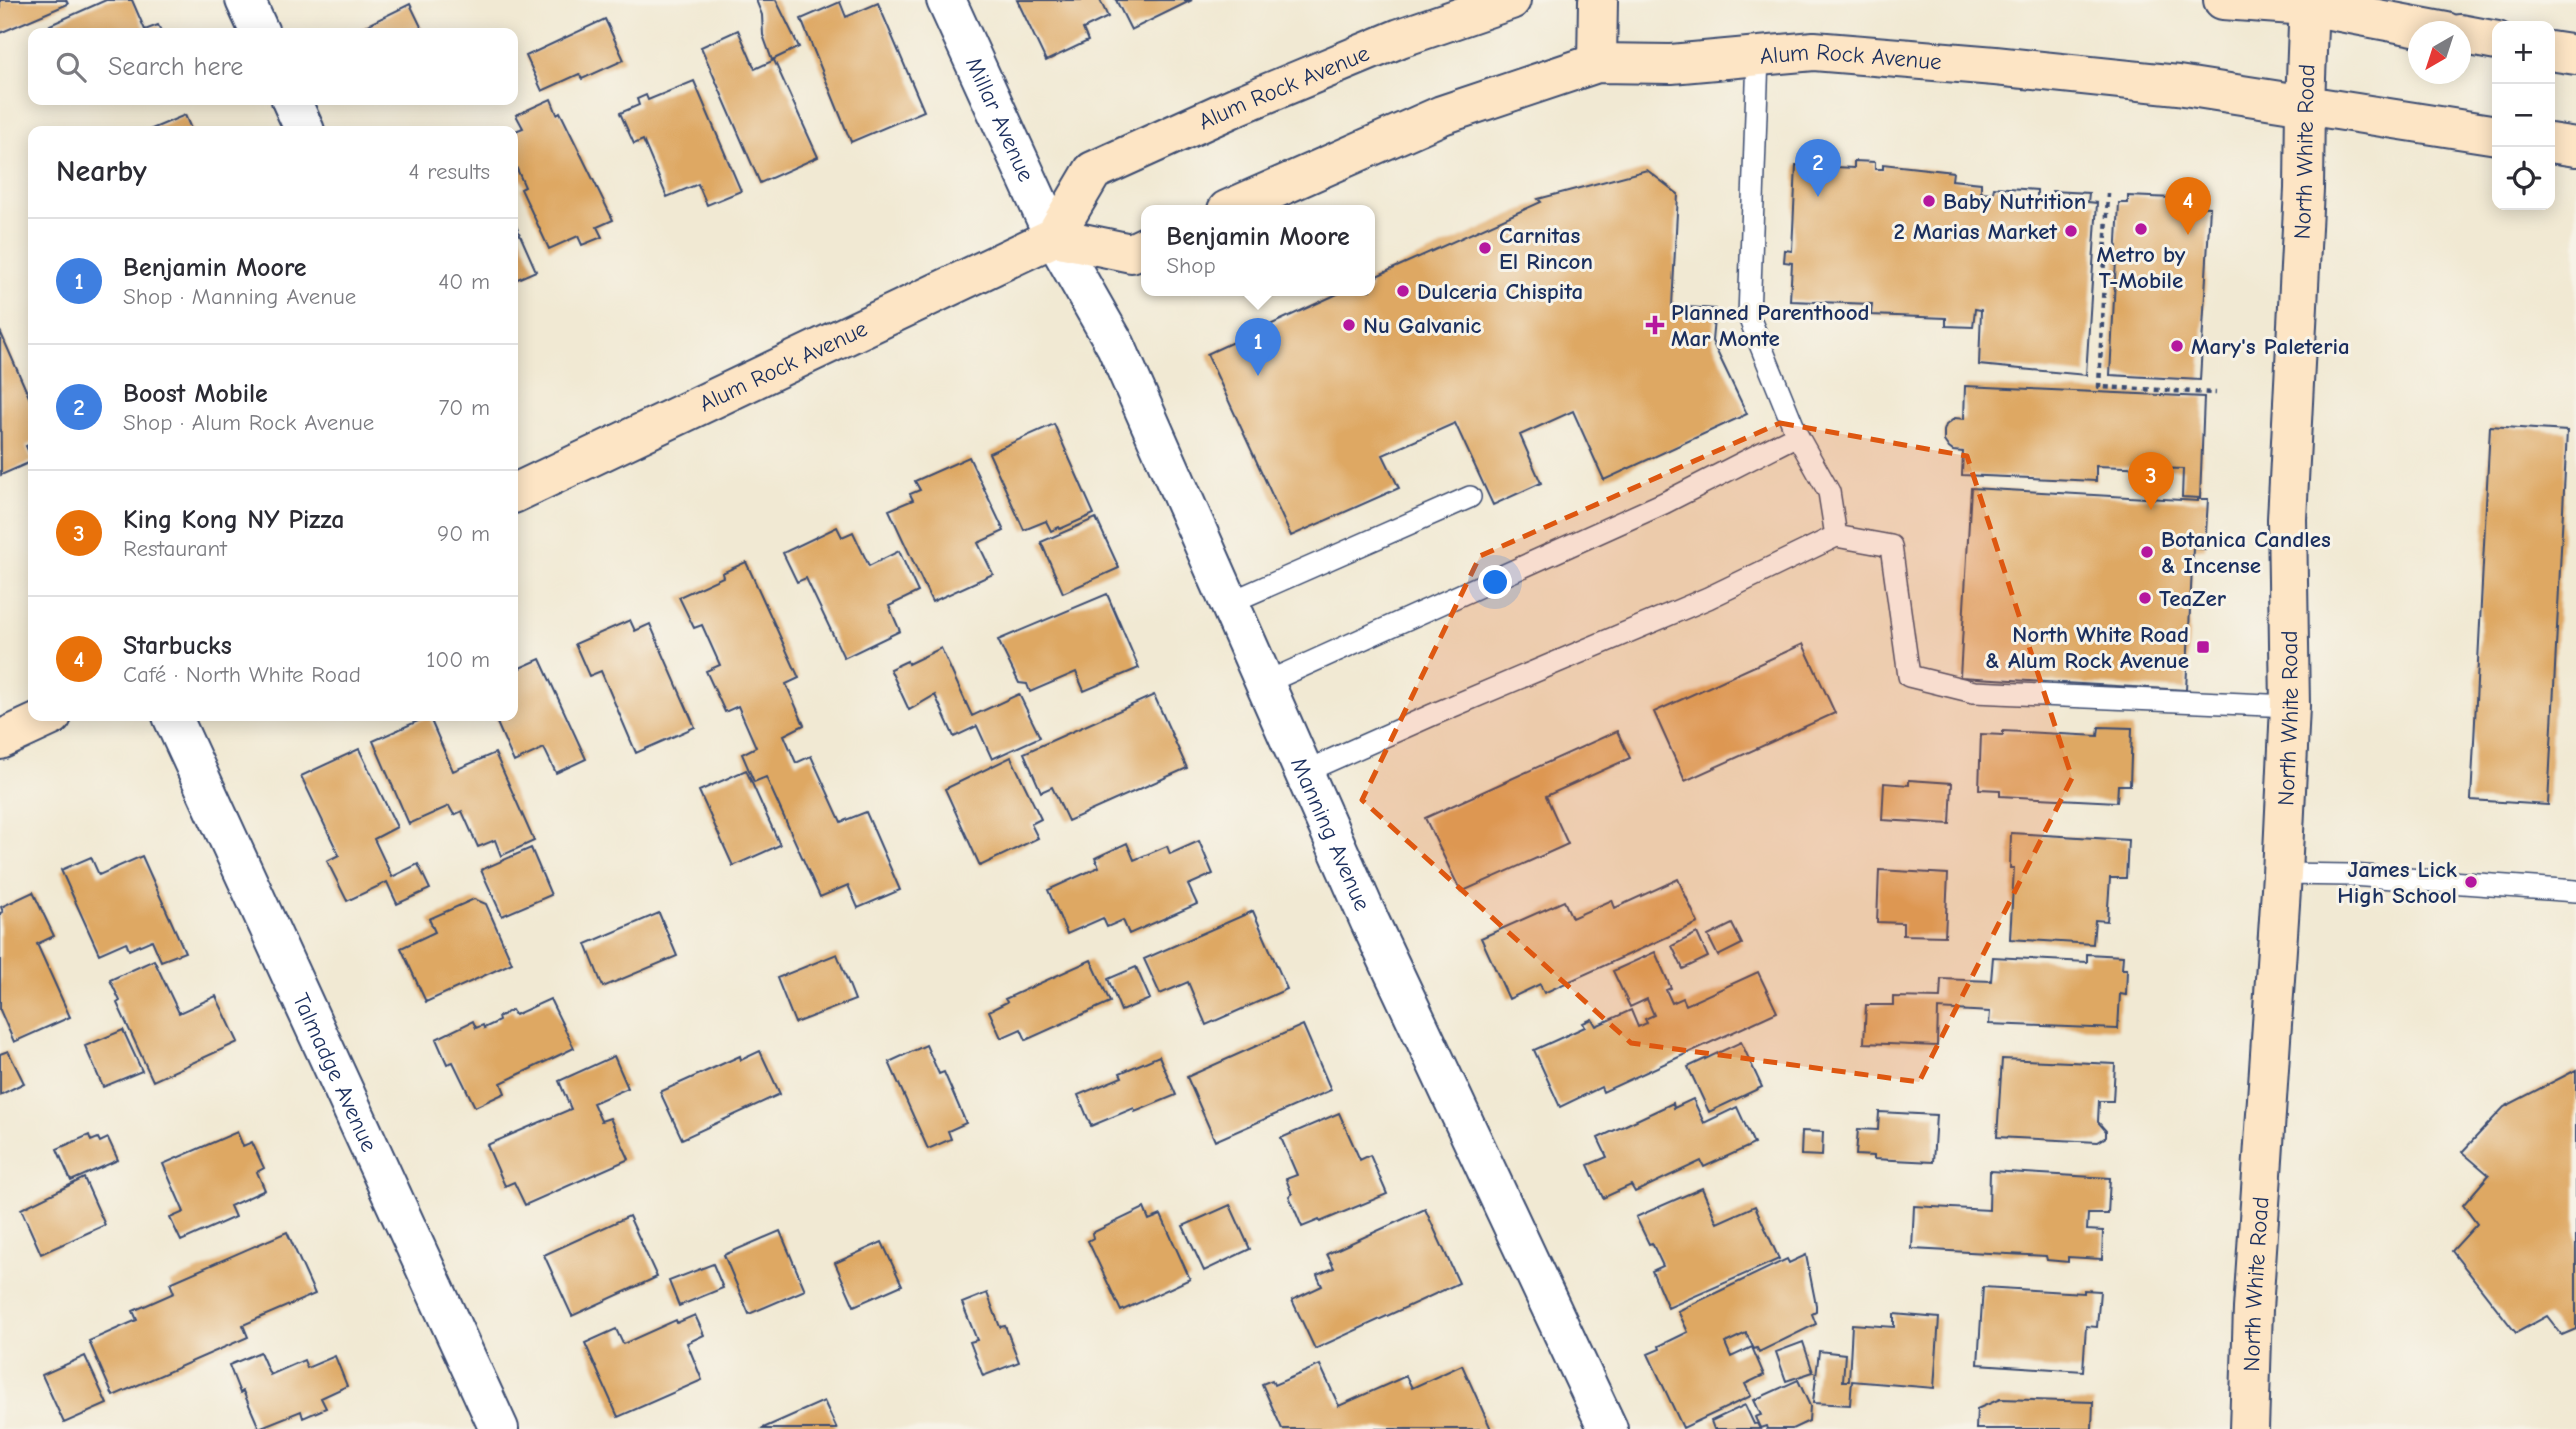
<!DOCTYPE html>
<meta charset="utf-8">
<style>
:root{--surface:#fff;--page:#f7f7f7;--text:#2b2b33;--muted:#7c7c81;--line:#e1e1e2;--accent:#0b8043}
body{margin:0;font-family:"Comic Neue",sans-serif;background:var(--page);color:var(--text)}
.controls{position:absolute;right:21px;top:21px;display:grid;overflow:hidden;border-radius:14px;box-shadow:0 4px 18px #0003}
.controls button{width:63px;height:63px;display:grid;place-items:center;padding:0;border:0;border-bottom:2px solid var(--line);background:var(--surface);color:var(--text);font:35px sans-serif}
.compass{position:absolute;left:2408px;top:21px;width:63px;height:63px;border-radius:50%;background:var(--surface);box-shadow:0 4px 18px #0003;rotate:219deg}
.you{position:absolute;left:1496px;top:583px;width:24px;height:24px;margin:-18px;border:5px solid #fff;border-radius:50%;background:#1a73e8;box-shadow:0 0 0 10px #1a73e833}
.badge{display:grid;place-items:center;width:46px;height:46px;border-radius:50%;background:var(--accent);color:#fff;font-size:23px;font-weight:700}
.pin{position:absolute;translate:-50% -58px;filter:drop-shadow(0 2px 4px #0008)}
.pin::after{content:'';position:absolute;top:37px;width:24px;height:21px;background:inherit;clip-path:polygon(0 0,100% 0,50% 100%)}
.popup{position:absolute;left:1141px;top:205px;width:234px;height:91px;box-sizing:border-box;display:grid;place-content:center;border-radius:14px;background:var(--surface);filter:drop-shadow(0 2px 5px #0005);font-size:23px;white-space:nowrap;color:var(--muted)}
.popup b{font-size:26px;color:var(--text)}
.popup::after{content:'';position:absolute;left:50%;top:100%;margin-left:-14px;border:14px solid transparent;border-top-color:var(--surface)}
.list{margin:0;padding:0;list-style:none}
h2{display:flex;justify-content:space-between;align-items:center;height:91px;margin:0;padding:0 28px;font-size:30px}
h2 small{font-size:23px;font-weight:400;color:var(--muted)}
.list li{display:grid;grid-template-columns:46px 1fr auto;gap:21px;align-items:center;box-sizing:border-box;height:126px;padding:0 28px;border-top:2px solid var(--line)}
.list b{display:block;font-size:26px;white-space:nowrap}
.list p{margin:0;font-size:23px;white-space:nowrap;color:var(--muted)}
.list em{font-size:23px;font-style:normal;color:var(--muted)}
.icon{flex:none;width:38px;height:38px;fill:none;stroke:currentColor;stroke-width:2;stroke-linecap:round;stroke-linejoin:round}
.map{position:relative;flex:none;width:2576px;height:1429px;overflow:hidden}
.search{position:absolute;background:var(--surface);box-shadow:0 4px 18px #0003;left:28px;top:28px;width:490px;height:77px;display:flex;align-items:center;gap:18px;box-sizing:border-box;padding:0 24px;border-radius:14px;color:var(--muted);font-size:26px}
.panel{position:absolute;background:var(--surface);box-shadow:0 4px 18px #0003;left:28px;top:126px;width:490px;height:595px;border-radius:14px}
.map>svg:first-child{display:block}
</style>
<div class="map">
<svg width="2576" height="1429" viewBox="0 0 2576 1429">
<rect width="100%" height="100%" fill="#f7f3e8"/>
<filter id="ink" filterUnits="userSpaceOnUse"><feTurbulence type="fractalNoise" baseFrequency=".0143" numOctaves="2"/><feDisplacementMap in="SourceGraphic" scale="14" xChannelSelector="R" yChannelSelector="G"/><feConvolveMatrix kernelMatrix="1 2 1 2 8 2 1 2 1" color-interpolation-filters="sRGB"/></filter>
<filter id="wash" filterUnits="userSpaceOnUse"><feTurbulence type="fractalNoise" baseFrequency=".00686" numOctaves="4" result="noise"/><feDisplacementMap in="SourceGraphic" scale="28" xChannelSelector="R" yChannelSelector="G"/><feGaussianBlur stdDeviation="1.57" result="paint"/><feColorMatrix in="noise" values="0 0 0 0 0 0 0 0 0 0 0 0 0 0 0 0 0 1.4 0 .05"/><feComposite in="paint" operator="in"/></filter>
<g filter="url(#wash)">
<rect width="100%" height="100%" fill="#f1e9d3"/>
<g id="blocks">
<path fill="#dea864" d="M0,0H66L68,4L0,33Z
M106,0H132L145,30L158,25L162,33H54L50,25Z
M756,0H776L799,47L772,60L763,35L762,15Z
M1017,0H1100L1108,17L1083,29L1088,41L1046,61Z
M1116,0H1192L1131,30Z
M840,2L846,17L878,3L924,111L851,142L801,19Z
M410,4L424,33H358L357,30Z
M605,19L624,60L582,79L579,74L542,91L526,56Z
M738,30L755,69L774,60L818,157L760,183L701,47Z
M694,81L741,191L707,205L698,184L667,197L643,140L634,144L620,113L639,105L637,99L646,95L648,100Z
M551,99L557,114L560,112L613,220L597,227L602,237L582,245L578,236L549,249L521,189L525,187L513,160V132L523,128L516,115Z
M185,115L192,131H147Z
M1854,161L1875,162V169H1883V164L1953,172L1952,180L1981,183V192L1993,193L1994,187L2037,190V199L2051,200L2052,191L2089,193L2088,202L2097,203L2086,375L1979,365L1981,310L1975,309L1973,327L1946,326V318L1871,315L1872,304L1790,301L1792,263L1784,262L1785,250L1792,251L1796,165L1854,168Z
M1647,170L1678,194L1672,306L1715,309L1712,341L1747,414L1604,480L1573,411L1520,435L1541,483L1493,505L1455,423L1383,455L1399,488L1291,536L1207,354L1346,290H1370V279L1541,202L1538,199Z
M2128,196L2173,198L2172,205L2210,207L2200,380L2110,375L2119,203H2128Z
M513,219L536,271L513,281Z
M0,331L33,406V443L26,446L33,461L1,475Z
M1965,386L2204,397L2200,498L2182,497L2183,469L2096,466V481L1962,475L1963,452L1953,451L1949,448L1944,441V431L1946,425L1955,418L1964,419Z
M1054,424L1094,514L1060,529L1059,527L1051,531L1046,521L1024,530L989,453Z
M2490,426L2567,431L2548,805L2471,800Z
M969,457L1004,531L978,543L993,574L932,602L889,510L913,500L910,494L920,490L915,481Z
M1971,488L2198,501V499H2208L2205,549L2193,548L2186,690L1960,677Z
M1096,518L1119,568L1063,593L1041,542Z
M837,527L842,537L853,532L869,566L899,551L918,592L889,606L900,631L844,658L806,578L797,582L783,553Z
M746,562L799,678L786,684L804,725L784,735L796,763L811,756L841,822L866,812L900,890L858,908L848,885L820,897L766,777L754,782L742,754L756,747L738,706L725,712L706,671L720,665L702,625L694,628L679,597L723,577L722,573Z
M1107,594L1139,668L1084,691L1076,672L1030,692L1027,684L1019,683L998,640Z
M630,620L635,631L650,624L695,727L636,753L601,671L589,676L575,644Z
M1803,644L1835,713L1685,781L1654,712Z
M941,648L972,716L1019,694L1040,737L992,759L977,726L954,737L935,695L909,710L890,669L907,661L908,664Z
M540,659L586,759L556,773L544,748L514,762L494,716H513V671Z
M1154,695L1187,768L1068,821L1052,787L1041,792L1024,753Z
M429,716L453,771L495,753L534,841L501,856L495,840L478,847L462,811L454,815L449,806L409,824L373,741Z
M2099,727L2132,728L2130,785H2118L2117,802L2000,796V790L1979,789L1981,734L2003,735V731L2098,736Z
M1617,731L1630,758L1546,796L1568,844L1461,892L1425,818Z
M359,749L397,827L374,839L392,877L418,864L430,889L397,904L387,882L347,901L327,861L339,855L301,776Z
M1011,757L1041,819L1031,824L1038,838L980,866L945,789Z
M746,770L780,845L733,866L699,791Z
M1909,780L1952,783L1950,824L1882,820L1884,783L1909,785Z
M2011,833L2128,840L2126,878H2110L2107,921L2095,920L2093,944L2010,939L2014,868H2010Z
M1199,841L1213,874L1188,885L1197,904L1129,934L1123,920L1107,927L1103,918L1067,934L1048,890L1099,867L1095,858L1127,843L1134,860L1167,846L1170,854Z
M531,848L551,895L502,916L481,870Z
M142,856L185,952L161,961L152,940L129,950L126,942L99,954L61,870L91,857L99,875Z
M1879,870L1948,874L1945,936L1903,935V923L1877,922Z
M1678,879L1698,923L1544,993L1540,984L1509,999L1481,938L1564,901L1572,918L1612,900L1615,908Z
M33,892L54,936L37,944L70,1017L14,1042L0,1010V913L3,912L1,907Z
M474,899L486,904L512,963L426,1002L401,948L435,932L429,919Z
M1253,911L1287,989L1206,1025L1188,982L1160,994L1144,959Z
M659,913L677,956L603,987L586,944Z
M1732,924L1742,944L1718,956L1708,936Z
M1697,933L1708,957L1683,969L1672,946Z
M1655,952L1671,988L1666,990L1672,1003L1683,998L1686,1005L1758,972L1777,1012L1603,1092L1601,1087L1560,1107L1534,1050L1585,1027L1583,1023L1592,1019L1596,1026L1631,1010L1638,1027L1647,1023L1645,1019L1654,1015L1647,999L1630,1007L1613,971Z
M837,954L855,1000L795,1023L777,978Z
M2087,954L2123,956L2122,969H2127L2126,995L2120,994L2118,1029L1989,1024L1990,1012L1938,1009L1937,1046L1864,1043L1866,1005H1893V997L1940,998L1941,979L1991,981L1993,957L2087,962Z
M154,960L179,1013L216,996L238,1042L153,1081L117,1003L120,1001L110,980Z
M1091,960L1110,1002L1026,1040L1021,1029L1001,1038L989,1011L1007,1002L1005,999Z
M1136,967L1150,999L1121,1011L1108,979Z
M550,999L574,1048L501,1083L505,1093L475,1107L453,1062L447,1064L436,1039L473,1021L476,1028L483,1025L484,1028L499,1021L498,1017L512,1010L515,1015Z
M1303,1025L1331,1090L1215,1141L1187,1077Z
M123,1030L142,1071L103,1087L85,1046Z
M1741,1042L1762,1087L1709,1112L1688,1067Z
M926,1045L939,1074L944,1072L966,1123L948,1131L951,1139L928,1149L889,1062Z
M8,1051L24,1083L0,1095V1054Z
M760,1051L780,1094L682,1139L660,1092L740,1056L741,1060Z
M614,1056L628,1088L593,1103L601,1121L610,1118L629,1159L525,1205L514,1182L505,1186L487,1145L571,1109L559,1081Z
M1159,1056L1176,1095L1135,1112L1134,1108L1091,1126L1078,1095L1122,1077L1120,1073Z
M2002,1059L2115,1064L2113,1101H2099L2098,1122L2106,1131V1137L2098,1142L1997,1137Z
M2576,1070V1329L2562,1335L2547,1316L2516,1333L2452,1251L2477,1224L2463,1205L2489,1175L2462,1152L2504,1107Z
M1693,1099L1704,1123L1737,1107L1754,1144L1704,1167L1701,1161L1635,1192L1631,1185L1603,1198L1588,1165L1607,1157L1598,1138L1673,1103L1674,1108Z
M1879,1112L1936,1115L1933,1162L1874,1159V1156L1856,1155L1858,1129L1878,1130Z
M1339,1113L1360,1160L1370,1155L1387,1194L1320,1222L1319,1220L1302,1227L1289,1196L1292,1194L1286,1179L1297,1175L1281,1138Z
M1802,1131L1823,1132L1822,1156L1801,1155Z
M237,1132L243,1146L252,1142L264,1168L257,1172L265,1190L230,1206L235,1217L181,1241L170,1218L184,1212L163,1164Z
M89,1135L91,1141L98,1138L100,1142L108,1138L118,1160L71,1181L57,1149Z
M1990,1171L2110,1178L2108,1214H2088L2087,1230L2103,1231L2102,1259L2068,1257V1262L2047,1260L2046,1256L1912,1249L1914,1206L1989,1210Z
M84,1178L105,1225L41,1254L21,1209Z
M1702,1188L1717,1223L1755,1206L1779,1259L1668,1308L1652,1271L1663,1266L1652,1243L1649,1244L1636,1217Z
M1230,1205L1250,1249L1204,1271L1183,1226Z
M1144,1208L1149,1220L1161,1215L1190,1279L1121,1311L1088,1241L1093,1238L1092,1233Z
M1425,1209L1459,1283L1315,1349L1292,1300L1322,1286L1317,1275L1334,1268L1327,1254Z
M629,1216L657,1277L572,1316L544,1255Z
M780,1231L805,1290L749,1314L724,1255Z
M287,1232L315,1294L243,1325L248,1337L113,1396L89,1341L137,1320L133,1311L174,1293L170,1283Z
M882,1242L902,1285L854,1306L835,1263Z
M1806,1255L1816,1305V1312L1812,1314L1816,1324L1759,1352L1757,1348L1754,1349L1746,1333L1725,1343L1731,1357L1752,1347L1764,1375L1745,1384L1751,1396L1683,1428L1648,1354L1660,1349L1659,1346L1688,1332L1678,1311L1787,1259L1789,1263Z
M713,1264L723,1288L679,1306L669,1281Z
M1983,1287L2084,1293V1290L2100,1291L2097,1327L2086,1326L2083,1371L1978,1364Z
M987,1293L1000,1327L1005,1326L1019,1362L983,1376L970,1342L977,1340L962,1303Z
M1894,1314L1939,1318L1934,1388L1852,1381L1850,1405L1813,1403L1819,1351L1845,1354L1843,1381H1849L1852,1324L1894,1327Z
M695,1315L704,1335L687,1343L702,1380L618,1417L585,1343L616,1329L623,1344L676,1320L677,1323Z
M1803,1342L1813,1372L1786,1381L1776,1352Z
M260,1352L270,1375L304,1360L307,1368L335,1356L347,1386L321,1398L326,1408L303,1418L301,1411L259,1428L243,1391L240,1393L229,1365Z
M85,1356L107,1404L64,1423L42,1375Z
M1320,1365L1339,1406L1406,1376L1412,1388L1462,1365L1491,1429H1282L1262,1384L1272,1380L1274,1385Z
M1798,1380L1810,1406L1809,1421L1792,1429H1767L1766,1426L1760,1428L1755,1417L1761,1415L1754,1400Z
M2000,1399L2093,1402L2092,1429H1976L1977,1409Z
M824,1401L837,1429H761Z
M1745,1405L1754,1424L1757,1423L1760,1429H1714L1711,1421Z"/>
</g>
</g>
<g filter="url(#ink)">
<use href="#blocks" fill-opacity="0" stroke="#3b4b70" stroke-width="2"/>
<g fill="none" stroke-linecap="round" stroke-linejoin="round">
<defs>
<path id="lane" d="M1758,56L1749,317L1797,435L1829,492L1836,536
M1229,603L1470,497
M1265,683L1664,503L1797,435
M1304,772L1432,715L1708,598L1836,536L1891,546L1909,676L1974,692L2290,706
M2282,874L2351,875L2576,891"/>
<g id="street">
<path d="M245,0L260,33"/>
<path id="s1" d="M946,0L1054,237L1116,346L1370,922L1608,1429"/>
<path d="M291,100L305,131"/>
<path id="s2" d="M172,716L499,1429"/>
</g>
<g id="secondary">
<path d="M2223,0L2309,6L2446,32"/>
<path d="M2460,34L2497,41"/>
<path d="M2550,51L2576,55"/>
<path d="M1597,63L1598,0"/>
<path d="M2550,143L2576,147"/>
<path id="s3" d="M1227,210L1442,115L1597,63L1671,64L1814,51L1995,66L2178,85L2497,135"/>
<path d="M1054,237L1131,253L1146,246"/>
<path id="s4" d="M513,494L1054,237L1093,171L1239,105L1400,38L1511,0"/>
<path d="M0,740L52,716"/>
<path id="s5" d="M2249,1429L2253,1309L2282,874L2290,706L2287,519L2304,189L2305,104L2309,0"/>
</g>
</defs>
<use href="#lane" stroke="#3b4b70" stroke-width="24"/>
<use href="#street" stroke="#3b4b70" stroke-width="42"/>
<use href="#secondary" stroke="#3b4b70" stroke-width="42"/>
<path stroke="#3b4b70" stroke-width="4.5" stroke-dasharray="5 5" stroke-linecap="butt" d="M2108,193L2099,387L2216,393"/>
<use href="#lane" stroke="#fff" stroke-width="21"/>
<use href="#street" stroke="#fff" stroke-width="38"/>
<use href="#secondary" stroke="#fde5c5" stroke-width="38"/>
</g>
</g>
<path fill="#de5710" fill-opacity="0.2" stroke="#de5710" stroke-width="5" stroke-dasharray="14 9" stroke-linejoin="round" d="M1780,423L1967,456L2072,778L1919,1082L1631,1043L1362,800L1480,556Z"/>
<g fill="#b5179e" stroke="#f7f3e8" stroke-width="2.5">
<circle cx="1929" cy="201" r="7"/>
<circle cx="2141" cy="229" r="7"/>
<circle cx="2071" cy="231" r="7"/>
<circle cx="1485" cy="248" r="7"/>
<circle cx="1403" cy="291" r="7"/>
<circle cx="1349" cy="325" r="7"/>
<path d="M1651.5 314.5h7v7h7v7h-7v7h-7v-7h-7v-7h7z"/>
<circle cx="2177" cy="346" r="7"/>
<circle cx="2147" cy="552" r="7"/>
<circle cx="2145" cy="598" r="7"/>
<rect x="2196" y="640" width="14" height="14" rx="3.5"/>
<circle cx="2471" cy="882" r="7"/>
</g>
<g text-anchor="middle" stroke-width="6" stroke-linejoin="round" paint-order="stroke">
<g font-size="23" fill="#1b2f5e" stroke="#f7f3e8">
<text dy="8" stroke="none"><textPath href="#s3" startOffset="653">Alum Rock Avenue</textPath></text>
<text dy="8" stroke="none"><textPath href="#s4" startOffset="884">Alum Rock Avenue</textPath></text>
<text dy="8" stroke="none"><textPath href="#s1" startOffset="131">Millar Avenue</textPath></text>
<text dy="8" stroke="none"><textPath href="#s5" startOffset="1279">North White Road</textPath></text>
<text dy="8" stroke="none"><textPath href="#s4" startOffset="299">Alum Rock Avenue</textPath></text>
<text dy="8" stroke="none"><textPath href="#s5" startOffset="712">North White Road</textPath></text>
<text dy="8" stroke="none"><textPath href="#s1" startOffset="919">Manning Avenue</textPath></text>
<text dy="8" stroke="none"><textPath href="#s2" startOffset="392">Talmadge Avenue</textPath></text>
<text dy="8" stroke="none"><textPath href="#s5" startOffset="145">North White Road</textPath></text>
</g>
<g font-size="23" font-weight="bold" fill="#1b2f5e" stroke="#f7f3e8" text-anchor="start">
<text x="1943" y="209">Baby Nutrition</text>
<text x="2057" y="239" text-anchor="end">2 Marias Market</text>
<text x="1499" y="243">Carnitas<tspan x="1499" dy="26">El Rincon</tspan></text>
<text x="2141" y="262" text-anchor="middle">Metro by<tspan x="2141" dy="26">T-Mobile</tspan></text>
<text x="1417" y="299">Dulceria Chispita</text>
<text x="1671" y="320">Planned Parenthood<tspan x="1671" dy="26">Mar Monte</tspan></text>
<text x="1363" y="333">Nu Galvanic</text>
<text x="2191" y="354">Mary's Paleteria</text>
<text x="2161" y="547">Botanica Candles<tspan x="2161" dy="26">&amp; Incense</tspan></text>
<text x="2159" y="606">TeaZer</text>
<text x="2189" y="642" text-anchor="end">North White Road<tspan x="2189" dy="26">&amp; Alum Rock Avenue</tspan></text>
<text x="2457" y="877" text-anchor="end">James Lick<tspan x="2457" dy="26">High School</tspan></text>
</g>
</g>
</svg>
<div class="controls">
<button>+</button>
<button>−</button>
<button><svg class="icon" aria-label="locate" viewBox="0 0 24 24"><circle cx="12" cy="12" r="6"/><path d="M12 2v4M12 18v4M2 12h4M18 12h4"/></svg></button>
</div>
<svg class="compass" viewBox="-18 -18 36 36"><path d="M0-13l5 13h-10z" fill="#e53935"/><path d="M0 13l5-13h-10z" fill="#7c7c81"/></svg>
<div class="you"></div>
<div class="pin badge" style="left:1258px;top:376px;background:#3f7fe0">1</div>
<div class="popup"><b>Benjamin Moore</b>Shop</div>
<div class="pin badge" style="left:1818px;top:197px;background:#3f7fe0">2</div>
<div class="pin badge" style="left:2151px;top:510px;background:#e8710a">3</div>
<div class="pin badge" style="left:2188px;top:235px;background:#e8710a">4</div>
<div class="search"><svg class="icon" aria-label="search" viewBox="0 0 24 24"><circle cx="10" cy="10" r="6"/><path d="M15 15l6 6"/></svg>Search here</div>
<section class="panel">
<h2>Nearby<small>4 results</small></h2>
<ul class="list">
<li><span class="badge" style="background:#3f7fe0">1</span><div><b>Benjamin Moore</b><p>Shop · Manning Avenue</p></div><em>40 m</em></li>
<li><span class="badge" style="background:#3f7fe0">2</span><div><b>Boost Mobile</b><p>Shop · Alum Rock Avenue</p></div><em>70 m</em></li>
<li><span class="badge" style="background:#e8710a">3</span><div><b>King Kong NY Pizza</b><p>Restaurant</p></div><em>90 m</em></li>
<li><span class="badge" style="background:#e8710a">4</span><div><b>Starbucks</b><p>Café · North White Road</p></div><em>100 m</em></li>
</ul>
</section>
</div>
